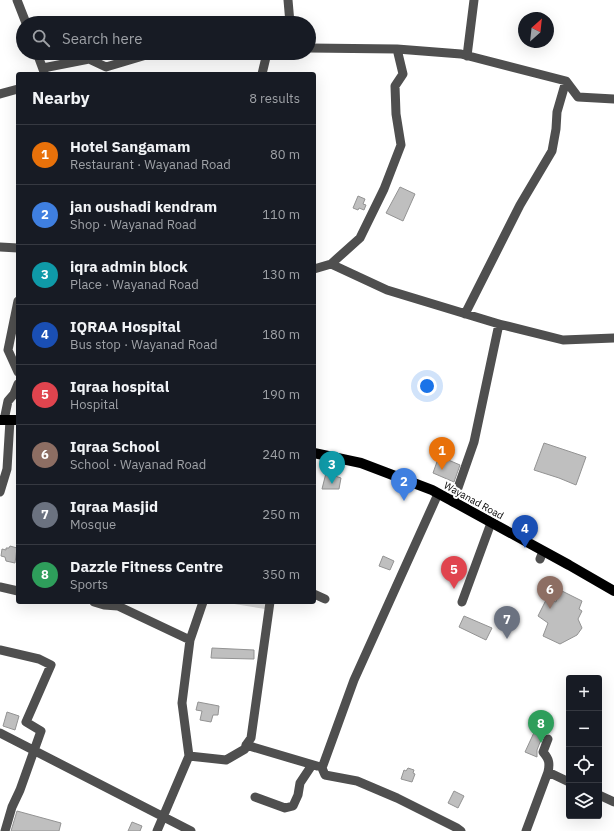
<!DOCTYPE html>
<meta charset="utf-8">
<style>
:root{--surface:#171b24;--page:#20242c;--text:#f1f3f6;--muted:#9ea1a6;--line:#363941;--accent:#858687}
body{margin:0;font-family:"IBM Plex Sans",sans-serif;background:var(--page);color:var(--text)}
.controls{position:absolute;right:12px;bottom:12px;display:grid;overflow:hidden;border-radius:4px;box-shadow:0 4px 16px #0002}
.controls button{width:36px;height:36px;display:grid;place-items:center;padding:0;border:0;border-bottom:1px solid var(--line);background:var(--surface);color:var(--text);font:20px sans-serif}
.compass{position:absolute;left:518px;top:12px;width:36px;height:36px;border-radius:50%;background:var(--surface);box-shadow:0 4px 16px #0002;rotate:27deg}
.you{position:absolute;left:427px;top:386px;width:14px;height:14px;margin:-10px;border:3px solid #fff;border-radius:50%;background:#1a73e8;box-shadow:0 0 0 6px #1a73e833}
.badge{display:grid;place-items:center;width:26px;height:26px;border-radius:50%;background:var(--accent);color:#fff;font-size:13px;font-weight:700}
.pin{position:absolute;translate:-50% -33px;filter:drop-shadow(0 1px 2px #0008)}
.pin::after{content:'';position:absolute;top:21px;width:14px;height:12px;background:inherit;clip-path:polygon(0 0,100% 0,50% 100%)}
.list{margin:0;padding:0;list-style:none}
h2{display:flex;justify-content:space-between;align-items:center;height:52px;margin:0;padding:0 16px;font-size:17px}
h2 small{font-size:13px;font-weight:400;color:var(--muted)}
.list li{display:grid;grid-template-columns:26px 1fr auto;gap:12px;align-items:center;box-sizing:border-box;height:60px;padding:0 16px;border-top:1px solid var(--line)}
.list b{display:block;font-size:15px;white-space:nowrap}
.list p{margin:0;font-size:13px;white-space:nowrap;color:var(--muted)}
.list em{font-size:13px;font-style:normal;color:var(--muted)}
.icon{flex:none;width:22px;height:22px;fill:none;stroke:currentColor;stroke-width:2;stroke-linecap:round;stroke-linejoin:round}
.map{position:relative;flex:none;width:614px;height:831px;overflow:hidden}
.search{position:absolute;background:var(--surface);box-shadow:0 4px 16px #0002;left:16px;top:16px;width:300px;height:44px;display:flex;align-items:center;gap:10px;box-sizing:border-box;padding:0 14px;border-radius:22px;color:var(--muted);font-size:15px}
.panel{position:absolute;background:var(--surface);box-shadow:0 4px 16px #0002;left:16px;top:72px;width:300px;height:532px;border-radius:4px}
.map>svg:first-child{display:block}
</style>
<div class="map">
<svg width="614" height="831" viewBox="0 0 614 831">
<rect width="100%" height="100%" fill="#fff"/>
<path fill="#d6d6d6" d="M222,602H266L265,609Z"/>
<path fill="#bfbfbf" stroke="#939393" d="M400,187L415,194L403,221L386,213Z
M358,196L365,199L363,204L366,205L364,210L359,208L358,210L353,208Z
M544,443L586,457L576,485L559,478L534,470Z
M439,456L460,465L454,482L433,473Z
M326,473L341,478L339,489H322Z
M10,546L17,548L15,563L6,561L5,557L1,556L2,549L6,550V548H9Z
M383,556L394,561L390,570L379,566Z
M560,590L582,601L579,609L582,611L578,619L582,628L577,635L560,644L543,636L548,623L538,616L547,598L556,602Z
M464,616L492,628L486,640L459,627Z
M212,648L254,650V659L211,658Z
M198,702L219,706L218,715H213L211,722L200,720L202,711L196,710Z
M7,712L19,716L15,730L3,726Z
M537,726L548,732L542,737L537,750V757L525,752Z
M408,768L414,770L413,773L415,774L412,782L401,779L404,770L406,771Z
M454,791L464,796L458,808L448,803Z
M17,811L61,823L59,831H11Z
M132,822L142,826L140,831H128Z"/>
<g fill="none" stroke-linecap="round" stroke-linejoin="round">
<path stroke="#4f4f4f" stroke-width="9" d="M17,0L26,23
M288,0L290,23
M309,48L397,49L461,54L566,81L578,97L614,99
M37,53L44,72
M176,53L178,54L193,53
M467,56L474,0
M43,68L89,59L106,67L153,53
M262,74L267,53
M0,94L18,89
M0,247L18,248
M331,264L387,290L499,324L563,340L614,338
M314,269L331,264L360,238L384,189L401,145L396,114L395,86L403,74L397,49
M18,301L8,350L18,372
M465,314L520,205L552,151L556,129L557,112L566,81
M4,420L8,401L14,394L18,384
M0,492L7,469L10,420
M438,494L354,680L322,768L325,775L357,781L397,798L457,828L461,831
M453,502L474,442L499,324
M540,559L542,554L545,552
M0,587L18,591
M314,594L325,599
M94,602L104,605L118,606L190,640
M462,602L491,523
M0,650L39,659L51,665L26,722L41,731L20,790L12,807L5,831
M0,733L191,831
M246,745L317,766
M189,756L182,703L190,640L203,602
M548,772C550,763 549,759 543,752L548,739
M599,795L614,802
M255,797L285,808L293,806L298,795L300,783L312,765
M157,831L189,756L226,760L245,749L246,745L251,738L270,602
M526,831L548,772L569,782"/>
<path stroke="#000" stroke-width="10" d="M0,420H18
M314,453L361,463L432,490L569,565L614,591"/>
</g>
<g text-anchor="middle" stroke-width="4" stroke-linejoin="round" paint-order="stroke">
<g font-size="10" fill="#000" stroke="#fff">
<text transform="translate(474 500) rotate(29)" y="4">Wayanad Road</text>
</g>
</g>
</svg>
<div class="controls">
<button>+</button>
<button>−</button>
<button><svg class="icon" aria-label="locate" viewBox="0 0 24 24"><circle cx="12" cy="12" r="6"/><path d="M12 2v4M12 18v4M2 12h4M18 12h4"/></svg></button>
<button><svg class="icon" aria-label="layers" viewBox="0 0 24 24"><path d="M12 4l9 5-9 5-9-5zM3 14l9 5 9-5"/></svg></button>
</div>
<svg class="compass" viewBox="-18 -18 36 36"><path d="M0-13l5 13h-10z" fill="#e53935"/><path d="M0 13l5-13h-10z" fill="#9ea1a6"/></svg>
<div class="you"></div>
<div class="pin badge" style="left:442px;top:470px;background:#e8710a">1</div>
<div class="pin badge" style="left:404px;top:501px;background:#3f7fe0">2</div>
<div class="pin badge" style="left:332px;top:484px;background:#0f9aa8">3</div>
<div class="pin badge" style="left:525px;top:548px;background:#1a4fb4">4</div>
<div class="pin badge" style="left:454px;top:589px;background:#e0444e">5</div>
<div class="pin badge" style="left:550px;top:609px;background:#8d6e63">6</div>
<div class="pin badge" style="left:507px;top:639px;background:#6b7280">7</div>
<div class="pin badge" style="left:541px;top:743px;background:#2e9e5b">8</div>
<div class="search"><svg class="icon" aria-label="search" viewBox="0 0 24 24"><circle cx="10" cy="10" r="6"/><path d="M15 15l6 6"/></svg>Search here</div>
<section class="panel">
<h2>Nearby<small>8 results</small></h2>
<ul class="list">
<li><span class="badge" style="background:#e8710a">1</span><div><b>Hotel Sangamam</b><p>Restaurant · Wayanad Road</p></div><em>80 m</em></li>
<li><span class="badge" style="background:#3f7fe0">2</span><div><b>jan oushadi kendram</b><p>Shop · Wayanad Road</p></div><em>110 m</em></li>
<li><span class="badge" style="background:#0f9aa8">3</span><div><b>iqra admin block</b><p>Place · Wayanad Road</p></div><em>130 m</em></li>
<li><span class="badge" style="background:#1a4fb4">4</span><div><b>IQRAA Hospital</b><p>Bus stop · Wayanad Road</p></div><em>180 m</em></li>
<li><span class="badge" style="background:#e0444e">5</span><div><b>Iqraa hospital</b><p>Hospital</p></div><em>190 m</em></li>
<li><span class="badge" style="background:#8d6e63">6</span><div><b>Iqraa School</b><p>School · Wayanad Road</p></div><em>240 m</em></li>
<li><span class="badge" style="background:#6b7280">7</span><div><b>Iqraa Masjid</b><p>Mosque</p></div><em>250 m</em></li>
<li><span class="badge" style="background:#2e9e5b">8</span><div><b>Dazzle Fitness Centre</b><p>Sports</p></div><em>350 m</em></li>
</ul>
</section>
</div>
